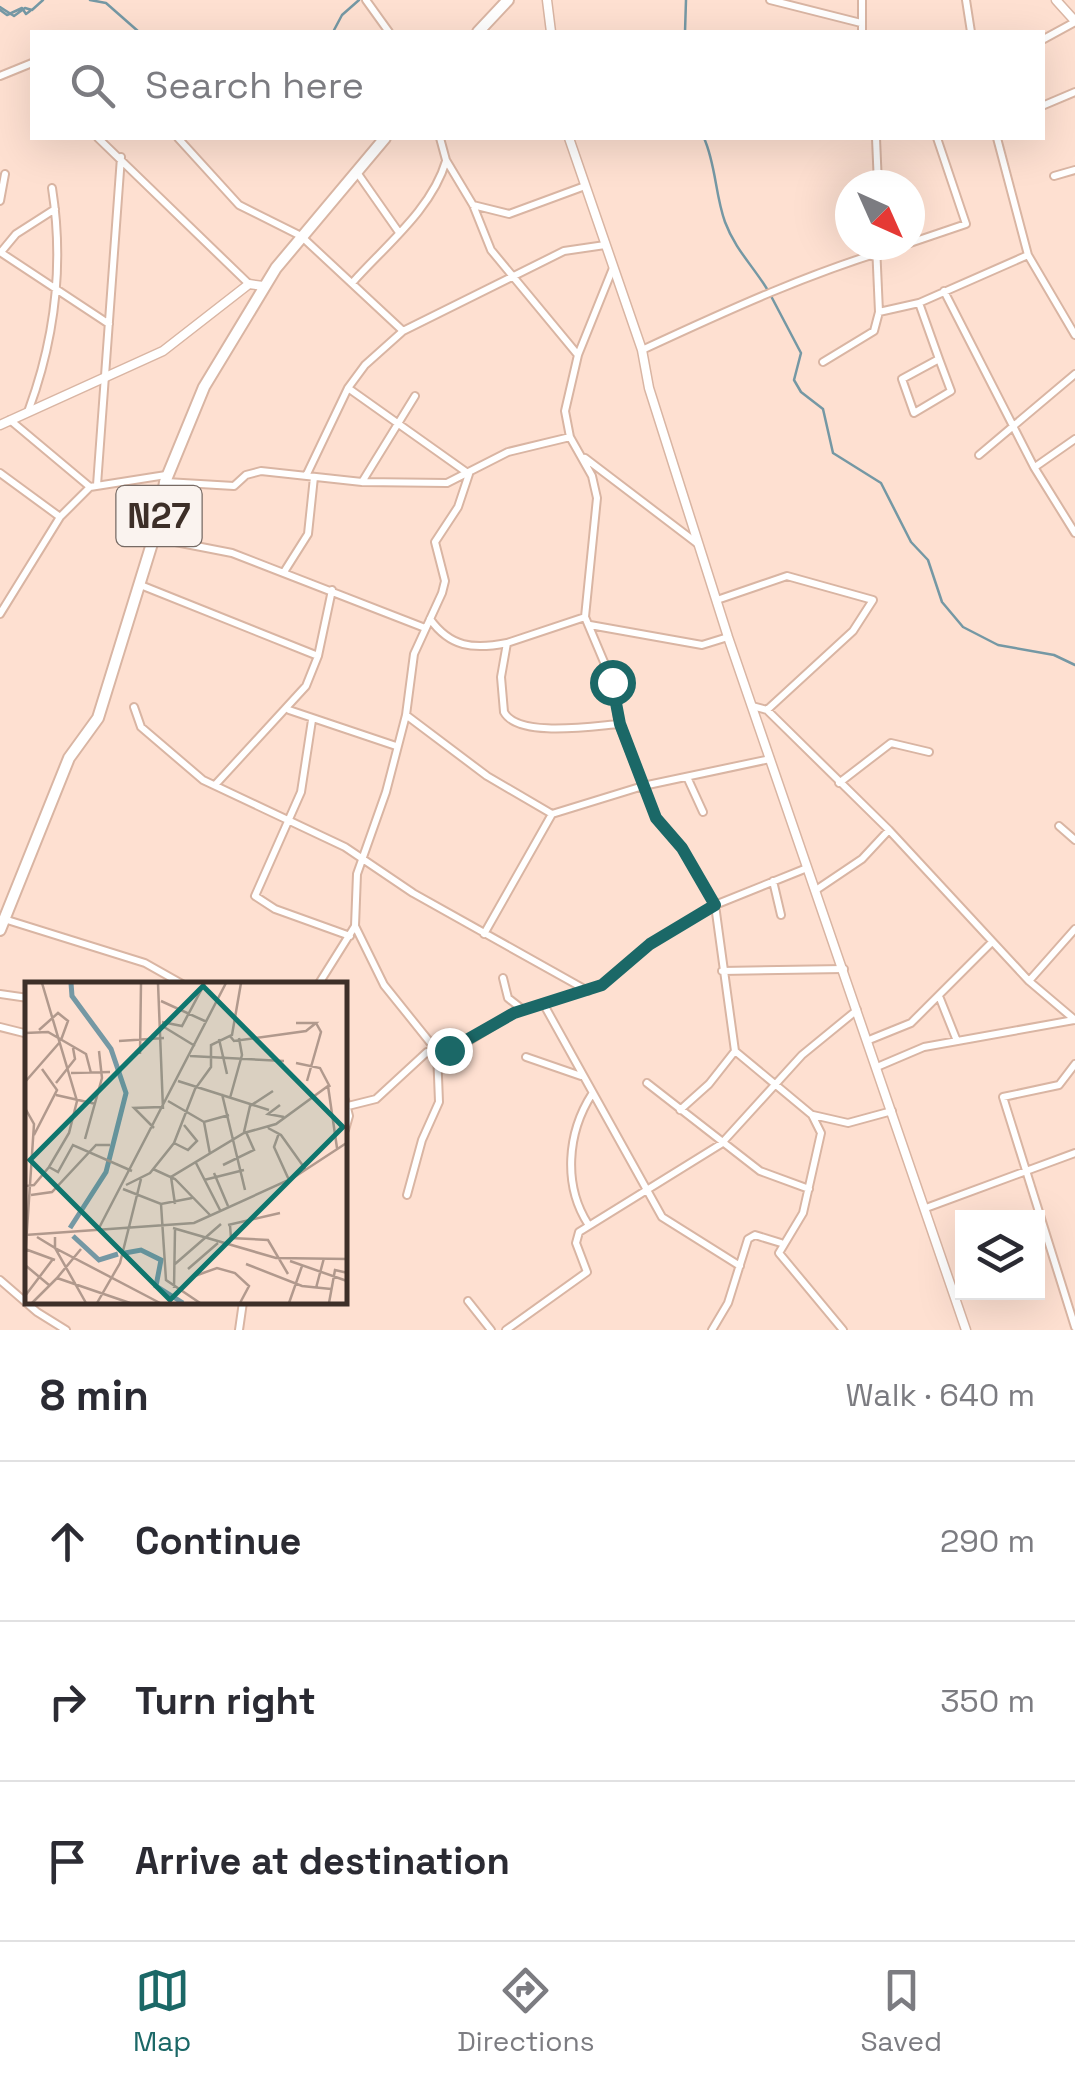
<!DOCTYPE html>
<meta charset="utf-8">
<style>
:root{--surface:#fff;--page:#f7f7f7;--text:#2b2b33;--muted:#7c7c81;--line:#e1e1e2;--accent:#1b6867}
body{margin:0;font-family:"Space Grotesk",sans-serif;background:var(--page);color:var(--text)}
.controls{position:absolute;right:30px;bottom:30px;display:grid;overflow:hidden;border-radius:0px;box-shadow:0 10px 40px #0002}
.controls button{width:90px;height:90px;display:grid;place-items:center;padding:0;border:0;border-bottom:2px solid var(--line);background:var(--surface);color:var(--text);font:50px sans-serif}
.compass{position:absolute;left:835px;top:170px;width:90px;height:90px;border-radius:50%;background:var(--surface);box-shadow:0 10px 40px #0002;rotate:135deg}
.stop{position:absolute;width:30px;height:30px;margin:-22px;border:8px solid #1b6867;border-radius:50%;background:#fff}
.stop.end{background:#1b6867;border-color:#fff;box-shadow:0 2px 10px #0008}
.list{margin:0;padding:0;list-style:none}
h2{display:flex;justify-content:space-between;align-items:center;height:130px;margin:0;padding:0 40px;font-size:42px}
h2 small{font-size:32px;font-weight:400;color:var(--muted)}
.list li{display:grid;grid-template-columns:65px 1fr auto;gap:30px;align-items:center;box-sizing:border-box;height:160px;padding:0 40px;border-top:2px solid var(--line)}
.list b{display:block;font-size:38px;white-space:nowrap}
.list em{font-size:32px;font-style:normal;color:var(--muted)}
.icon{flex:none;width:55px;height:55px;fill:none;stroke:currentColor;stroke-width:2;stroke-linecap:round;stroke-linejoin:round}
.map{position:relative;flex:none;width:1075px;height:1330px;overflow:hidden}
.search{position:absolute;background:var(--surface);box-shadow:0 10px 40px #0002;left:30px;right:30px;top:30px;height:110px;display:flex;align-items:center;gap:25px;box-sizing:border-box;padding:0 35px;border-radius:0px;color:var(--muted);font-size:38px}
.sheet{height:610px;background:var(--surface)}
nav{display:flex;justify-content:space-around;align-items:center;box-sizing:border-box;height:140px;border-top:2px solid var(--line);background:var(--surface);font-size:28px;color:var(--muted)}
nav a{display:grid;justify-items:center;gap:5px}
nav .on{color:var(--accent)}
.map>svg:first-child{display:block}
</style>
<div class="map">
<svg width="1075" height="1330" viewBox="0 0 1075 1330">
<rect width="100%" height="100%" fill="#fee0d1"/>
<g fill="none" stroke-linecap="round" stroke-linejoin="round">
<path stroke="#7598a4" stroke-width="2.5" d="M90,0L106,3L139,32
M0,7L14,16L25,8L32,10L43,0
M0,10L7,15L22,8L26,14L30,11
M333,32L342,15L359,0
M685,32L686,0
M704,138C716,165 715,194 725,222C735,249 753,266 767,289
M771,296L801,353L794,380L801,392L823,409L833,453L881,483L911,542L928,560L942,602L963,627L998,645L1054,655L1075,665"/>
<defs>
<path id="minor" d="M366,0L389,32
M770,0L861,23
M862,0V32
M966,0L971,32
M1042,40L1075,22
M0,76L32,63
M1042,106L1075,92
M98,138L249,284
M178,138L239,205L301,236L403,331
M440,138L446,160L473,205L491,250L578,355
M876,138L878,185
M997,138L1028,255L1075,335
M356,171L398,231
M1054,176L1075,170
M0,201L5,174
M473,205L509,214L585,186
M910,243L966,224L937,138
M0,252L109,324
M1,252L16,234L55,209
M613,268L578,355L565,411L570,437L592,476L597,498L585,617L612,681L619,724L656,818L682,848L715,905L735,1051L812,1115L821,1133L803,1213L779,1253L843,1330
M353,282C385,246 432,209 446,161
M944,291L1034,467L1075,533
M919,303L939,359L902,379L914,413L951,391L939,359
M879,312L919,303L1028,255
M642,350C728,310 813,271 904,245
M823,362L874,331L879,312L876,245
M29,409C55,338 64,264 52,188
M10,420L90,487L166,475
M979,455L1075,374
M585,458L698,544
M1035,467L1075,439
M0,473L60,517
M306,476L348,388L365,365L403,331L564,251L605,245
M166,482L234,486L246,475L261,471L362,482L447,483L508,452L570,437
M362,482L415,396
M97,485L121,157
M155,538L232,553L425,628
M284,572L308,534L314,477
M138,584L318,656
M717,600L787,576L873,600L853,631L767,710
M0,614L60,517L90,487
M585,617L507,643L501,677L504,712C518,738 593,726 619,724
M430,619C450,647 473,650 507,643
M590,625L702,645L728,637
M752,706L767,710L889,830L1029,981L1075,1020
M134,707L141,727L203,780L345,847L413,893L588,991
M289,710L396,746
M406,715L487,776L552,814
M312,720L301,792L255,896L275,909L350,936
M687,777L703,812
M839,783L891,743L929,752
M215,785L306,686L318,656L332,590
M1059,826L1075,840
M773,881L781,915
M816,890L862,859L889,830
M4,919L145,963L184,985
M355,926L384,985L437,1051L439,1102L422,1140L407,1195
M484,934L552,814L643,786L770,759
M722,971L844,969
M503,978L508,998L522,1009
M1029,981L1075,929
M318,985L355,926L357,874L386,792L406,715L414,654L442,593L445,581L435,542L458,507L469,474L348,388
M0,994L28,998
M939,996L957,1041
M543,1003L662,1217L740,1266
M0,1027L28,1034
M869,1040L911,1023L992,942
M526,1057L581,1076
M1075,1064L1059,1085L1003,1097L1075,1327
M877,1067L924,1047L1074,1020
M647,1083L760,1171L809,1189
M345,1100L349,1116L345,1130
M348,1106L376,1099L427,1052L459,1047L514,1013L602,985L650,944L715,905L807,868
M680,1110L709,1084L735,1051
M813,1115L848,1123L892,1111
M926,1208L1075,1153
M588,1224C563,1185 567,1133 592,1094
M0,1280L37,1312L66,1330
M468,1301L491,1330
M239,1330L243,1302
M506,1330L587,1272L576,1243L579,1232L721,1144L802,1055L857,1010
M712,1330L728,1303L748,1239L755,1235L781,1243"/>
<path id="tertiary" d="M547,0L551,32
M1056,0L1075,21
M569,138L642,350L649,388L728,637L966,1330
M0,425L163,351L249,284L263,286"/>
<path id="primary" d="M478,32L508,0
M0,930L69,758L98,718L158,524L165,482L204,387L276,268L385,138"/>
</defs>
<use href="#minor" stroke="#d9b5a3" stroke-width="10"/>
<use href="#tertiary" stroke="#d9b5a3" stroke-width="11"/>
<use href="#primary" stroke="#d9b5a3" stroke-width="14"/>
<use href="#minor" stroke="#fff" stroke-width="6"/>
<use href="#tertiary" stroke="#fff" stroke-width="8"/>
<use href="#primary" stroke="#fff" stroke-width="10"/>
</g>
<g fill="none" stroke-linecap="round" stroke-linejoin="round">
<path stroke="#1b6867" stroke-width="12" d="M449,1050L514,1013L602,985L650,944L715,905L682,848L656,818L620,724L612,682"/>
</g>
<g text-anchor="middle" stroke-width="8" stroke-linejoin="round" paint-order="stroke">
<rect fill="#faf3ef" stroke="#766a64" stroke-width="2.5" x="116.5" y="486" width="85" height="60" rx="8"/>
<g font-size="35" font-weight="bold" fill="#3d2f28">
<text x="159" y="528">N27</text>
</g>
</g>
<g transform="translate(25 982)">
<rect width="322" height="322" fill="#fee0d1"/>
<path fill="none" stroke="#7598a4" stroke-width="5" d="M45,246L81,190L101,111L86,67L47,14L46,1M48,254L74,278L93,272M100,271L116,268L136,278L131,304L158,321"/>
<path fill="none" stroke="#b1998d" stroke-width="2.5" d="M133,1L138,127M136,19L182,40M137,40L157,44L180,1M139,45L170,64M14,48L33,31L43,39L36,58M0,51L23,50L61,72L66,91M205,54L209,59L281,49L291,41H271M194,57L202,92M94,59L139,56M115,72L116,1M165,74L259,79M271,81L295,86L305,105M46,91L85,90M153,99L244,128M282,99L296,50L291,41M0,100L35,60M31,101L50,77L48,66M197,112L220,208M31,113L71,122M205,116L217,73L214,56M143,119L179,140L204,133M255,123L243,132L259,135M0,126L9,142L0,278M179,140L185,172M129,146L109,126L137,125M243,146L256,153L281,188M219,150L225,124L248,109M254,151L249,165L264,198M9,153L32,108L17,87M60,157L77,96L74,69M149,161L163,168L172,159L159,143M171,181L195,228M198,183L229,168L221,150M24,185L33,190L48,163L107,189M128,187L150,197L185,233M189,191L203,224M179,198L219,188M101,203L125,191L149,161L170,107L186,85V63L207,53L216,1M0,204L9,203L24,185L44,151L52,119L17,1M98,207L136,222L167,216M6,213L27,210L71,163H85M136,222L141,298L175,321M150,222L146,195L219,151L251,142L303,104L312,166M203,243L255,231M205,243L206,256L243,258L263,292M148,246L251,276L323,277M73,248L201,1M0,253L169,241L268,196L323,160M12,255L30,266L61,321M30,255V266L135,321M0,267L30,278M265,279L322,299M150,282L196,242M221,282L277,304L306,307M0,283L24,303M163,287L193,261M167,295L192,286L210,291L224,304L215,321M32,296L56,267M149,306L150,248M291,306L299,276M0,314L28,277M7,321L32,296L105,321M72,321L95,281L116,197M264,321L277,284M304,321L310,288L323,291"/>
<path fill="#0f766e" fill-opacity="0.15" stroke="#0f766e" stroke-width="5" d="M178,4L318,145L145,318L5,178Z"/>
<rect width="322" height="322" fill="none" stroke="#3d2f28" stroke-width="5"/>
</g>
</svg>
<div class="controls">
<button><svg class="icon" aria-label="layers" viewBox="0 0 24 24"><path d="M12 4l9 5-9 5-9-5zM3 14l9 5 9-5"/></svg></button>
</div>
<svg class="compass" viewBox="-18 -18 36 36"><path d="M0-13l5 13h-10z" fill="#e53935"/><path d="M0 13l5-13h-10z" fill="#7c7c81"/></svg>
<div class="stop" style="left:612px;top:682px"></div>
<div class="stop end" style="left:449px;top:1050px"></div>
<div class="search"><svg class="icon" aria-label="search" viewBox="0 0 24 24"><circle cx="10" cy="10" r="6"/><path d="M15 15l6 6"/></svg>Search here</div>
</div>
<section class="sheet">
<h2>8 min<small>Walk · 640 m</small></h2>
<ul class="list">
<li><svg class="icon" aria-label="ahead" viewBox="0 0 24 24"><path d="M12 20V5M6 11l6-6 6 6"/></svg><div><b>Continue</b></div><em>290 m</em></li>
<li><svg class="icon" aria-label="right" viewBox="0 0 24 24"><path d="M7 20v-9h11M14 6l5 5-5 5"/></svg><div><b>Turn right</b></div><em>350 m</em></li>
<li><svg class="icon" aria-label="arrive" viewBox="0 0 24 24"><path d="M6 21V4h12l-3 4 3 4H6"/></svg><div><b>Arrive at destination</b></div></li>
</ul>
</section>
<nav>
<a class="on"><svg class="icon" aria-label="map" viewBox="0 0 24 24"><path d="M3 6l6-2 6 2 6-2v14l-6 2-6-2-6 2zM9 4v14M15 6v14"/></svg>Map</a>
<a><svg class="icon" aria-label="directions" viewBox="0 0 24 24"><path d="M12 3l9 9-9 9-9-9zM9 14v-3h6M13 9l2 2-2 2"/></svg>Directions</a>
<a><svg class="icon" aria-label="saved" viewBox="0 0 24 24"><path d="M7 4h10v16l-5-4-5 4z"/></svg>Saved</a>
</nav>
